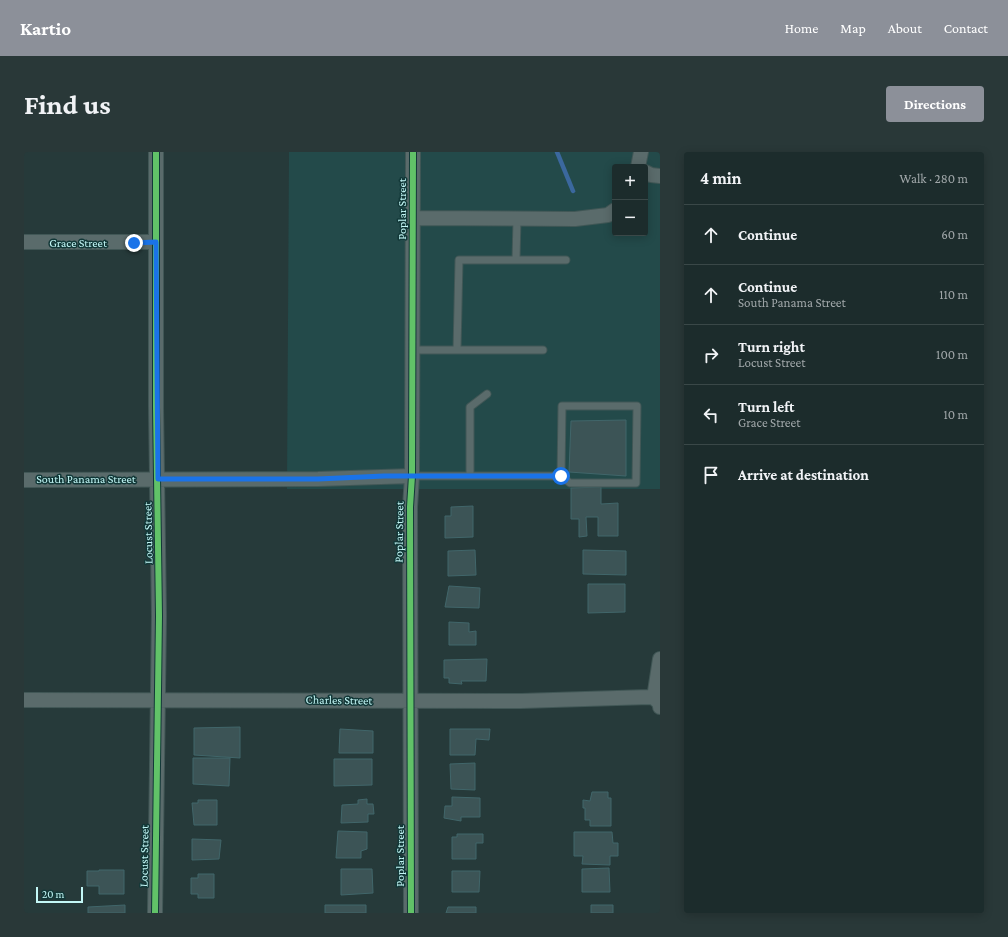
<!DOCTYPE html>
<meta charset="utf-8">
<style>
:root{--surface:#1c2c2c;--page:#293838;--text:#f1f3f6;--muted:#a0a7a9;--line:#3a4848;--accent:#8c9099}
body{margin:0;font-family:"Crimson Pro",serif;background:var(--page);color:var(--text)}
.controls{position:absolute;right:12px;top:12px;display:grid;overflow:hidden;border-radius:4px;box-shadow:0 2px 10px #0003}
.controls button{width:36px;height:36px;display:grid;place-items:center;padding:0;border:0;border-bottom:1px solid var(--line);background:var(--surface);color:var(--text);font:20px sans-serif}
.scale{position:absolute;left:12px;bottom:10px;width:47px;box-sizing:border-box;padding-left:4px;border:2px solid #c3f7f6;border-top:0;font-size:11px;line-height:14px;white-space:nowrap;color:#c3f7f6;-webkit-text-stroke:3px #123838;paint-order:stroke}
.stop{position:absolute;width:12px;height:12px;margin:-9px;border:3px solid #1a73e8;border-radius:50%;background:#fff}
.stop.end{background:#1a73e8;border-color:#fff;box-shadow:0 1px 4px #0008}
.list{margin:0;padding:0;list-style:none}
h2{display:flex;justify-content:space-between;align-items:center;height:52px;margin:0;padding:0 16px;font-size:17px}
h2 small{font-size:13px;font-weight:400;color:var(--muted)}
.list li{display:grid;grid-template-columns:26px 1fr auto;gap:12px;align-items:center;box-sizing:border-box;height:60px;padding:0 16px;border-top:1px solid var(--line)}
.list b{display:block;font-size:15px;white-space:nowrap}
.list p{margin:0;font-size:13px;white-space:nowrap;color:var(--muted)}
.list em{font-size:13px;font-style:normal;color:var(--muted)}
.icon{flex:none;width:22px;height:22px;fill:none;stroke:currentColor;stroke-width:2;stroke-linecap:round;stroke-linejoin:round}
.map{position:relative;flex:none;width:636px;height:761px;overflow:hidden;border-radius:4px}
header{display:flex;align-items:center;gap:24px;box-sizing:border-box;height:56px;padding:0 20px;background:var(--accent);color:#fff}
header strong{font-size:19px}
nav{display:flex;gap:22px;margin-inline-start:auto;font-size:14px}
.intro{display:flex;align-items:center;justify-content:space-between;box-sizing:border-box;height:96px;padding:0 24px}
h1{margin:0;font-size:28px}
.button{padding:10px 18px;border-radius:4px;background:var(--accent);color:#fff;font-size:14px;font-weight:700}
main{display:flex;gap:24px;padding:0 24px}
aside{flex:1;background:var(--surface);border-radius:4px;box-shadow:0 2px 10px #0003}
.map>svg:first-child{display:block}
</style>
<header>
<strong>Kartio</strong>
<nav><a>Home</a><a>Map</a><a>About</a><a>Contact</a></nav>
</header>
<div class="intro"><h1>Find us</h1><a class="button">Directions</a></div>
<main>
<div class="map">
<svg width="636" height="761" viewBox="0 0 636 761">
<rect width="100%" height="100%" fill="#263a3a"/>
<path fill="#234a4a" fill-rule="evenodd" d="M265,0H636V337H263ZM591,15H621V81H591Z"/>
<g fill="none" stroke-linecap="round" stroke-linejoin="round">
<path stroke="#3b689e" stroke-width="4.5" d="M533,0L549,39"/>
</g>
<path fill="#3c5456" stroke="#41666a" d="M602,268V324L545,320L547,269Z
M577,335V352L594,351V384H574V365H562L563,384L555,385V367H547V336Z
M449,354V385L421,386V364H427V355Z
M451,398L452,423L424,424V399Z
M559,398L602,399V423L559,422Z
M564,432H601V460L564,461Z
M425,434L456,436L455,456L421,455Z
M425,470L445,471V480L452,479V493H425Z
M463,507L462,529H437L438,532L425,531V526H420V508Z
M216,575V606L170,603V576Z
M316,577L349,579V601H315Z
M426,577H466L465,588L452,587L451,603H426Z
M169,606H206L205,634L169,632Z
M310,607H348V633L310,634Z
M451,611V638L427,637L426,612Z
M568,640H584V646H587V674H566V668H561V656H559V648L566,649Z
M428,645L456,646V665H437V669L420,666L421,654H428Z
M343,647V652H349L350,662H344V670L317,671L318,653L334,652V648Z
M174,648H193V673H170L168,651H174Z
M314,679L343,680V697L337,699V706H312Z
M550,680H588L589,691H594V704H586V713L558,712L559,704H550Z
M433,682H459V691H452V707H428V685H433Z
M168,687L197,688L195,707L168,708Z
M585,716L586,740H558V717Z
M317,717H348L349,741L317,743Z
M75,718H100V742H75V734H63V719H75Z
M428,719H456L455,740H428Z
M174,722H190V746H174V742H167V726H174Z
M101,753V761H64V755Z
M301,753H342V761H301Z
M567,753H589V761H567Z
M424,755H452V761H422Z"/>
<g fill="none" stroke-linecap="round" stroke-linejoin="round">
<defs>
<path id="lane" d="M492,108L493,67
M388,198H519
M433,198L435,108H542
M446,323V255L463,242
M388,324H537L538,254H613L612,331H546L537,324"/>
<path id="street" d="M614,15L617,0
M621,20L627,23L636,24
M390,66L551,67L584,63L591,58
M0,90H132
M0,328L294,327L388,324
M636,507L630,546L636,551V555
M0,548L497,549L625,545L630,546
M131,761L135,464L132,255V0
M387,761L386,355L388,324L389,0"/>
</defs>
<use href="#lane" stroke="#415756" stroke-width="9"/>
<use href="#street" stroke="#415756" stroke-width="16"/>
<use href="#lane" stroke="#5a6b6b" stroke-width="7"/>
<use href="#street" stroke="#5a6b6b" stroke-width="14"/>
<defs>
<path id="cycleway" d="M131,761L135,464L132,255V0
M387,761L386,355L388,324L389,0"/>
</defs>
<use href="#cycleway" stroke="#123838" stroke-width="8"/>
<use href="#cycleway" stroke="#61c268" stroke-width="6"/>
</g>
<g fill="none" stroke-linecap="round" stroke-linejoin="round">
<path stroke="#1a73e8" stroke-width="5" d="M110,91L132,90L134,327H294L360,324H537"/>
</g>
<g text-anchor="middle" stroke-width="3" stroke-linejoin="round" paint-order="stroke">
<g font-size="12" fill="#c3f7f6" stroke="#123838">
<text transform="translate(378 57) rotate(-90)" y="4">Poplar Street</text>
<text x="54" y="95">Grace Street</text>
<text x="62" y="331">South Panama Street</text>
<text transform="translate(375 380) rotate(-89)" y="4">Poplar Street</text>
<text transform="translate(124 381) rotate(-91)" y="4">Locust Street</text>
<text transform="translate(315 548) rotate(1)" y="4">Charles Street</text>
<text transform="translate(120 704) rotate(-89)" y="4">Locust Street</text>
<text transform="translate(376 704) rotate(-90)" y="4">Poplar Street</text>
</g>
</g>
</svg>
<div class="controls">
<button>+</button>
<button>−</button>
</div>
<div class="scale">20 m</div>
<div class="stop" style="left:537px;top:324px"></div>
<div class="stop end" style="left:110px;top:91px"></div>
</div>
<aside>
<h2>4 min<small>Walk · 280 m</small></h2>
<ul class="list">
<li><svg class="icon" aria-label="ahead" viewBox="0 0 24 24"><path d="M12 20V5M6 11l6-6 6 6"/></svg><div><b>Continue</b></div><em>60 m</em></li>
<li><svg class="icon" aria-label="ahead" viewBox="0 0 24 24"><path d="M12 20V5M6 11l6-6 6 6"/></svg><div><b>Continue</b><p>South Panama Street</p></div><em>110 m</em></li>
<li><svg class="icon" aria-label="right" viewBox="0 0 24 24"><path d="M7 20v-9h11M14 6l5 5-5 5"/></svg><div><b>Turn right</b><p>Locust Street</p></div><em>100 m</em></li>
<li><svg class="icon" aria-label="left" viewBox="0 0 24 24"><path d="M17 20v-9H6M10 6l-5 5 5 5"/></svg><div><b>Turn left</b><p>Grace Street</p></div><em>10 m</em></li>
<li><svg class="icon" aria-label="arrive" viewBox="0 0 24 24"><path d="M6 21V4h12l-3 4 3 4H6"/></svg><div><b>Arrive at destination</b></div></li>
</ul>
</aside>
</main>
